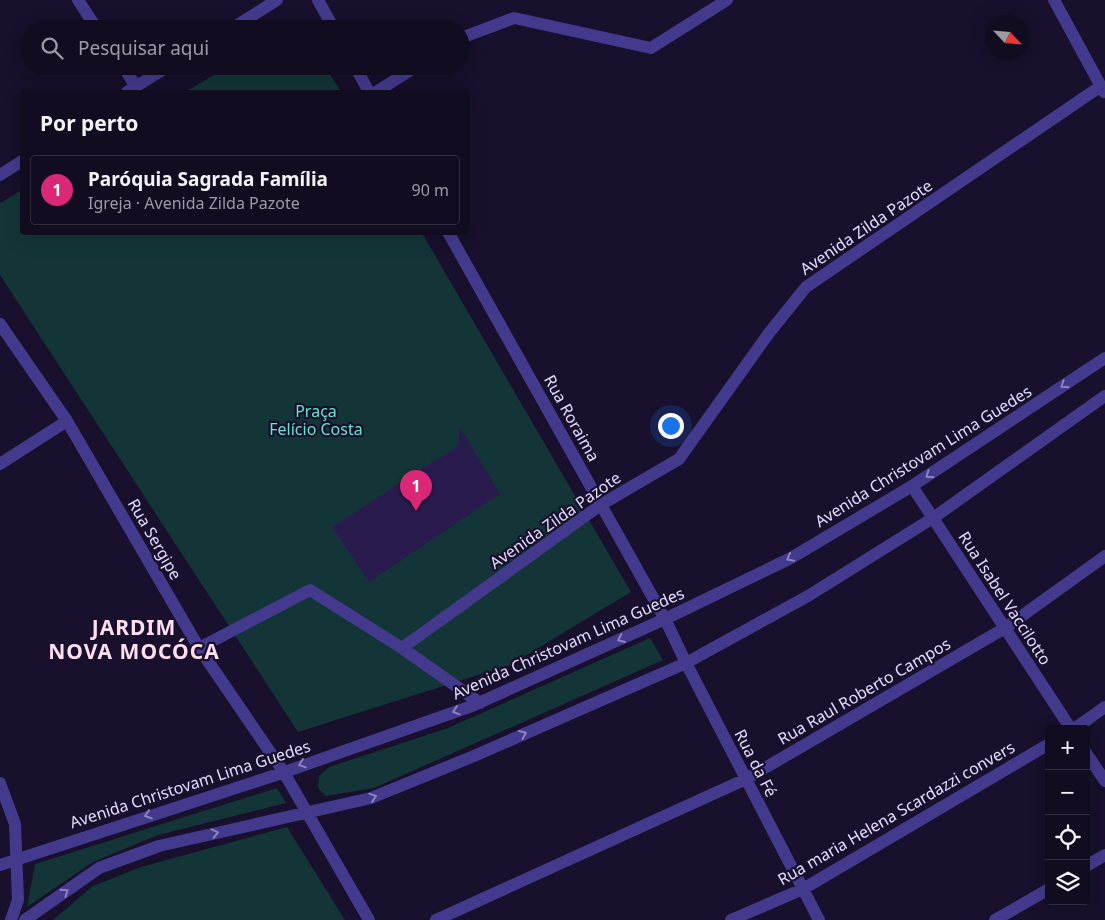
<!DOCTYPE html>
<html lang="pt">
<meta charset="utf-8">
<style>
:root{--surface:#120c21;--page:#1f1a2e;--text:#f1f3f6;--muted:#9c9ba5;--line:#312c3f;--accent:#db2777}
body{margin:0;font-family:"Noto Sans",sans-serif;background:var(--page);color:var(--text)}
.controls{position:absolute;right:15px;bottom:15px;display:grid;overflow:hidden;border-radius:5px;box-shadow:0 5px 20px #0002}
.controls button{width:45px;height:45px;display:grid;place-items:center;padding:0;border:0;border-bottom:1px solid var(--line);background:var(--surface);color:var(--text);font:25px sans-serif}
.compass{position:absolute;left:985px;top:15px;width:45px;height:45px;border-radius:50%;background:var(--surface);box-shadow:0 5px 20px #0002;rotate:116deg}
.you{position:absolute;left:670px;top:425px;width:18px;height:18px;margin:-12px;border:4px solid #fff;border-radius:50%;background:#1a73e8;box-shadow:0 0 0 8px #1a73e833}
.badge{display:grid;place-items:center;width:32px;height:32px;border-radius:50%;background:var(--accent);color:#fff;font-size:16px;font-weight:700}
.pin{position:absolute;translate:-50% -41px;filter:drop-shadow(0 1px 2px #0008)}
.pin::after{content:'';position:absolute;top:26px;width:18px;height:15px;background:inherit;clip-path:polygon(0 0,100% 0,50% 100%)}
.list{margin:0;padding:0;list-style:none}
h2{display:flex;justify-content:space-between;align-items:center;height:65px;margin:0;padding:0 20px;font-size:21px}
h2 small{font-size:16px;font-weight:400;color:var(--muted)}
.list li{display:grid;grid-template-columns:32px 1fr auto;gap:15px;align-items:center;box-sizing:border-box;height:70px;margin:0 10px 10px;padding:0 10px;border:1px solid var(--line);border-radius:5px}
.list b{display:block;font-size:19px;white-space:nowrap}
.list p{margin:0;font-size:16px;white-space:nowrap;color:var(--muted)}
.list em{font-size:16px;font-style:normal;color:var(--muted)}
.icon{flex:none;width:28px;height:28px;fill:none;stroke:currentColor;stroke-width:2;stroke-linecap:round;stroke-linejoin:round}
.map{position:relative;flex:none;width:1105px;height:920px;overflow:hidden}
.search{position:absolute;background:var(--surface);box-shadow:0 5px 20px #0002;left:20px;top:20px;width:450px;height:55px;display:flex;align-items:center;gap:12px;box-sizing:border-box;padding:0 18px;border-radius:28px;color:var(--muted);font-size:19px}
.panel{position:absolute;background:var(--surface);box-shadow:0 5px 20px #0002;left:20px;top:90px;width:450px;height:145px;border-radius:5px}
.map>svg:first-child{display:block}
</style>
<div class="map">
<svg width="1105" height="920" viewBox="0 0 1105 920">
<rect width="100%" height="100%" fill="#18102c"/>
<path fill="#133537" d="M229,66H325L341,92H185Z
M22,190V232L422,233L631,592L510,665L298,732L0,275V203Z
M650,638L663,660L374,788L326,796L318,788L319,776L329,767L448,728Z
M277,788L286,803L158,835L93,862L27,907L35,864Z
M287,827L345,920H53L93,886L141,867Z"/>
<path fill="#2a1b4e" d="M460,427L500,494L369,582L332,527L458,446Z"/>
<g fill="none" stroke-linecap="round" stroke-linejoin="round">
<path stroke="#443a8d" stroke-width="12" d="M78,0L97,29
M318,0L334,29
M1054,0L1104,92
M231,29L277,0
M461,38L514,18L651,48L727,0
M123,66L136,87
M355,66L369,92
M127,92L169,66
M376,92L417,66
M0,175L22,161
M448,232L665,619L686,663L819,920
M0,324L67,421L199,648L283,771L369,920
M0,464L67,421
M912,486L1071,729
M199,648L310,590L402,648L480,703
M402,648L602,504L679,459L769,333L806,287L1101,86
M1074,729L1105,707
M1086,753L1105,781
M0,783L15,824L18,900L11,920
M0,865L279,774L472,706L665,619L791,558L912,486L1105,358
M1086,866L1105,855
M25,920L99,868L159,846L371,798L474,756L686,663L808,596L933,518L1105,396
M436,920L746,779L1005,628L1105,556
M731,920L803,889L1049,744
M995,920L1049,889"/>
</g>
<defs><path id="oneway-chevron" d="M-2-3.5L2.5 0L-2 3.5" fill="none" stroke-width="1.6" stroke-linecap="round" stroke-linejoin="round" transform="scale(1.25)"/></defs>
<g stroke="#8c83c0">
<use href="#oneway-chevron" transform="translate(1064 385) rotate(146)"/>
<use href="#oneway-chevron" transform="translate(929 475) rotate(146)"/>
<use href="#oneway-chevron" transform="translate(790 558) rotate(152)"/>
<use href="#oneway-chevron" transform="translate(621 639) rotate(156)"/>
<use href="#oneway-chevron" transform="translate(456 711) rotate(161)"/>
<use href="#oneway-chevron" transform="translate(523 734) rotate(-24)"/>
<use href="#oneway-chevron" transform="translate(302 764) rotate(161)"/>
<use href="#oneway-chevron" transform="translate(373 797) rotate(-19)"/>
<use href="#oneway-chevron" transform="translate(148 815) rotate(162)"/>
<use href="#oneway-chevron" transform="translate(215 833) rotate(-13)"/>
<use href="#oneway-chevron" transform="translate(65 892) rotate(-35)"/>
</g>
<g text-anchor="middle" stroke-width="4.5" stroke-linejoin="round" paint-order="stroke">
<g font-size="16" fill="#e3dcff" stroke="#18102c">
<text transform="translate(866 227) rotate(-34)" y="6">Avenida Zilda Pazote</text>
<text transform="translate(572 418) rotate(61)" y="6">Rua Roraima</text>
<text transform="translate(923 456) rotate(-32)" y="6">Avenida Christovam Lima Guedes</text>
<text transform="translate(555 520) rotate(-35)" y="6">Avenida Zilda Pazote</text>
<text transform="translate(155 539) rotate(60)" y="6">Rua Sergipe</text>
<text transform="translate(1005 598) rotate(57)" y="6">Rua Isabel Vaccilotto</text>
<text transform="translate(568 643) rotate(-24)" y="6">Avenida Christovam Lima Guedes</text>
<text transform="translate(864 691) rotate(-30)" y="6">Rua Raul Roberto Campos</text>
<text transform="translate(756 763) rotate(63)" y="6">Rua da Fé</text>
<text transform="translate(190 784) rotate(-18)" y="6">Avenida Christovam Lima Guedes</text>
<text transform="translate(896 813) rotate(-30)" y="6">Rua maria Helena Scardazzi convers</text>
</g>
<g font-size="16" fill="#61e6d0" stroke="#18102c">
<text x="316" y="417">Praça<tspan x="316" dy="18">Felício Costa</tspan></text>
</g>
<g font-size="21" font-weight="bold" letter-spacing="1" fill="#ffdef0" stroke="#18102c">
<text x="134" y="635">JARDIM<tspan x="134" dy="24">NOVA MOCÓCA</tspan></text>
</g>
</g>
</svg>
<div class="controls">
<button>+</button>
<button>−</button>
<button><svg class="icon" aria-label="locate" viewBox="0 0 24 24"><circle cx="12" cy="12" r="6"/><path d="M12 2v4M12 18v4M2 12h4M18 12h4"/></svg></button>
<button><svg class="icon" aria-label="layers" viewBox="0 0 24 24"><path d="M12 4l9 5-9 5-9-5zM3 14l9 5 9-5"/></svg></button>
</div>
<svg class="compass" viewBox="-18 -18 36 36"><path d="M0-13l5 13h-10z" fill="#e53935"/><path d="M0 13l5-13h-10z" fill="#9c9ba5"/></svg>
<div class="you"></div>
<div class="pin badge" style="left:416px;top:511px">1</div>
<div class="search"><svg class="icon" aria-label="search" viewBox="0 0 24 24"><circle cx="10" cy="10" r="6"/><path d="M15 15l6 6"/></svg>Pesquisar aqui</div>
<section class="panel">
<h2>Por perto<small></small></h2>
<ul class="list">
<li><span class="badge">1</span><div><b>Paróquia Sagrada Família</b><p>Igreja · Avenida Zilda Pazote</p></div><em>90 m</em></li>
</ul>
</section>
</div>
